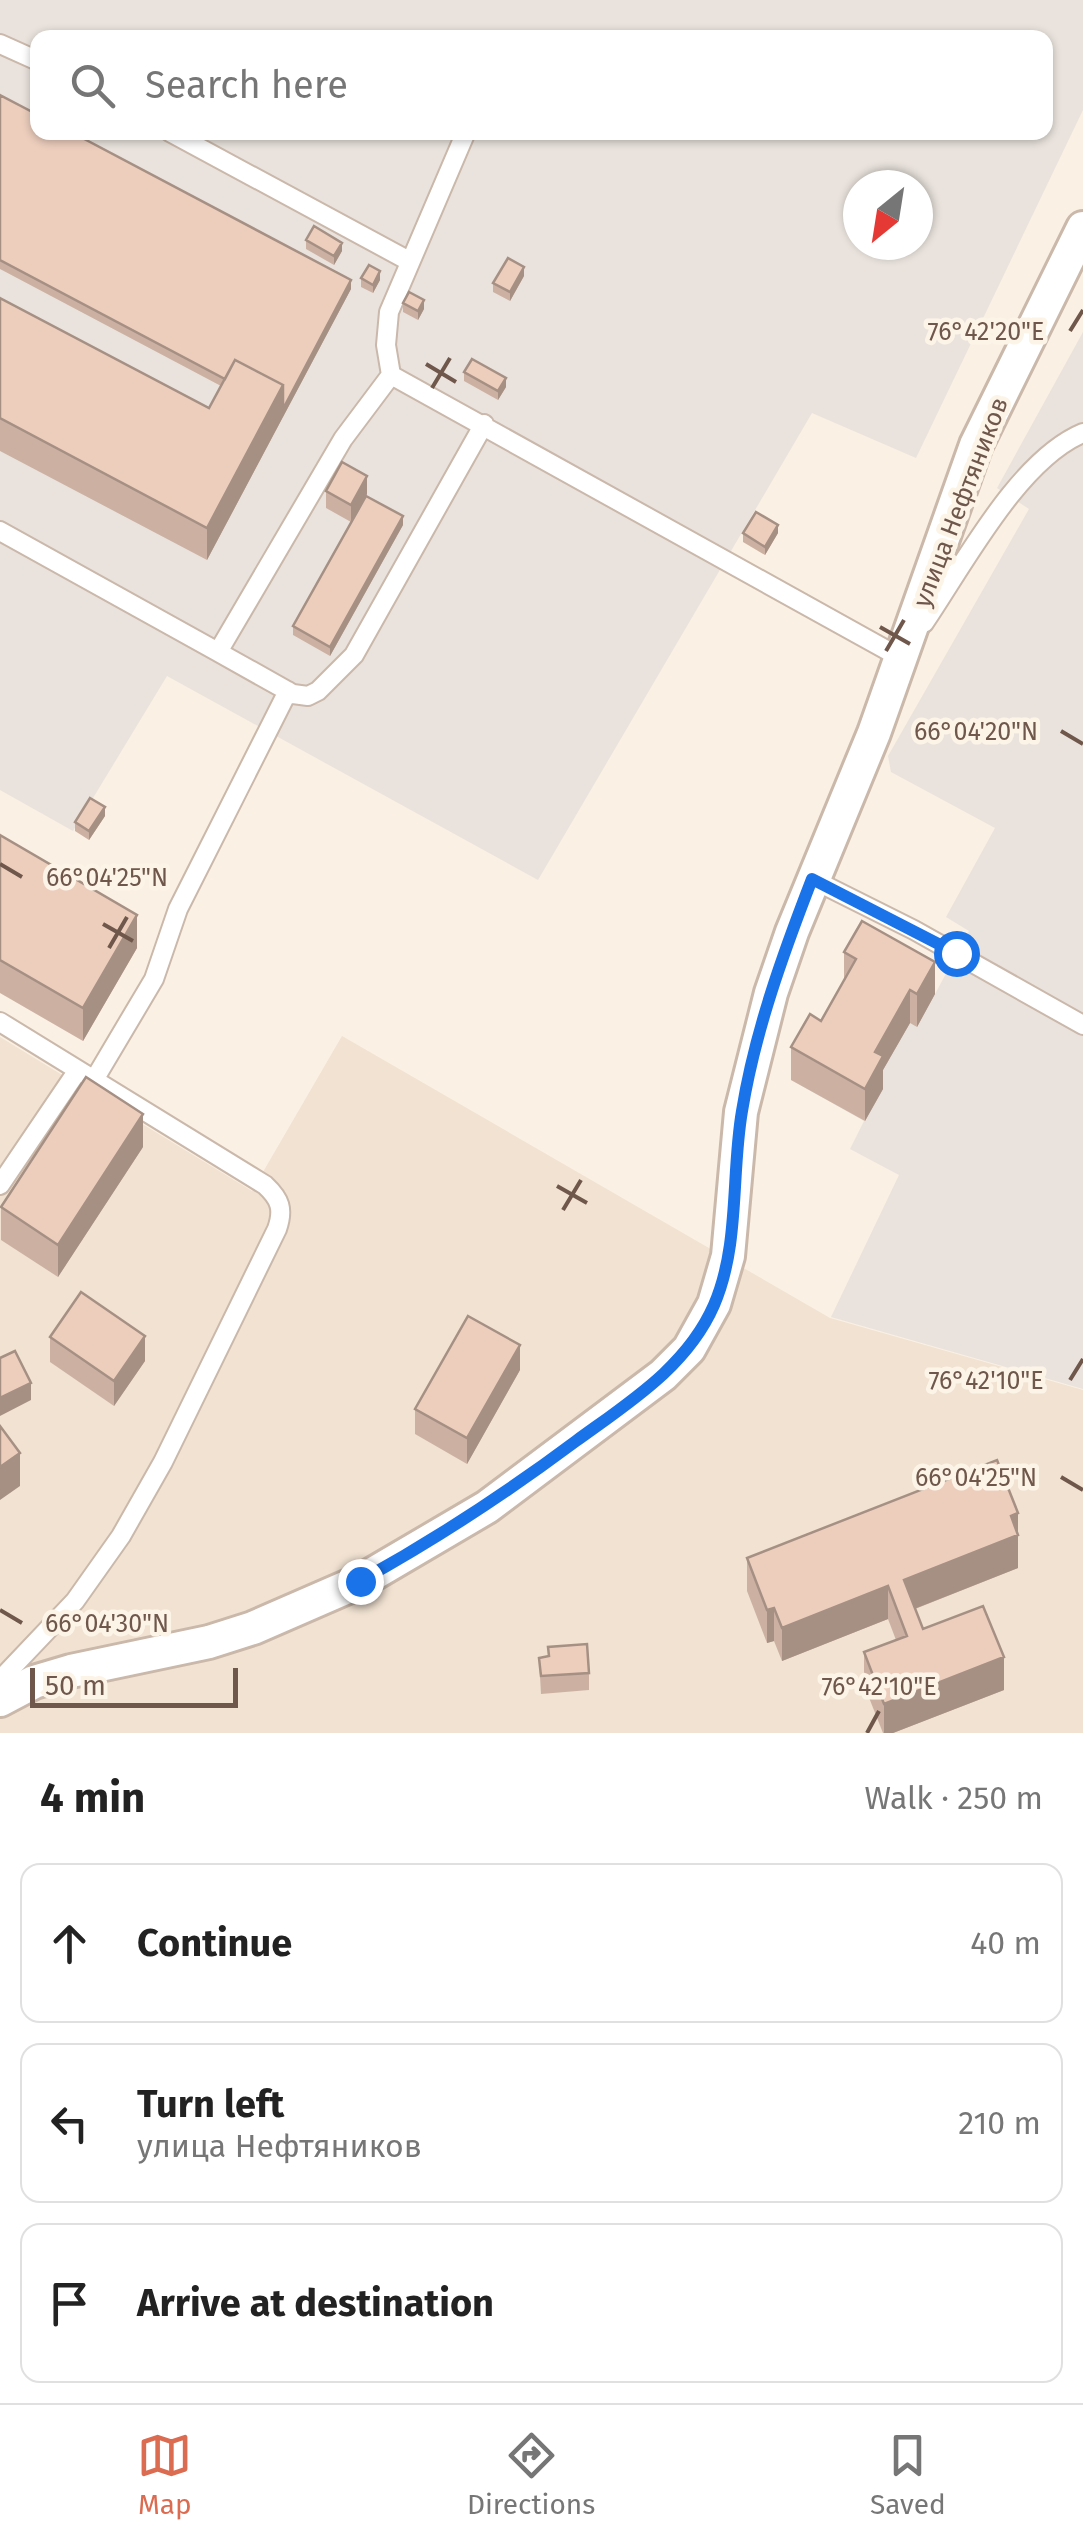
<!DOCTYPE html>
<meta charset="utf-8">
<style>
:root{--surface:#fff;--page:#f6f6f6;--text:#222;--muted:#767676;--line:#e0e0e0;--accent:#db6b51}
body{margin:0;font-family:"Fira Sans",sans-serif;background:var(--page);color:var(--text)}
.compass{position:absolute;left:843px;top:170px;width:90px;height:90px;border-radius:50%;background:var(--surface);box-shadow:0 2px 8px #0004;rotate:210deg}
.scale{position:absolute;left:30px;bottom:25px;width:208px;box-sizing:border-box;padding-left:10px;border:5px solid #70574b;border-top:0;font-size:28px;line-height:35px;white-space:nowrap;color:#70574b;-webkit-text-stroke:8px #fdf4e8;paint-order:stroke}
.stop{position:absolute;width:30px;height:30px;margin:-22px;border:8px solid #1a73e8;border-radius:50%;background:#fff}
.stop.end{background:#1a73e8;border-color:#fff;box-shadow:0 2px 10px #0008}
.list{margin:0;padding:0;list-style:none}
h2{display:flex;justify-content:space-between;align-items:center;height:130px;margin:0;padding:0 40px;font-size:42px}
h2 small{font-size:32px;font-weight:400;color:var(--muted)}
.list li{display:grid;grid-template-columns:65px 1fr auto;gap:30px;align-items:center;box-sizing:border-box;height:160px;margin:0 20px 20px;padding:0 20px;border:2px solid var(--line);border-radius:20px}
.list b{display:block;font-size:38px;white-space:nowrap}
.list p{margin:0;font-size:32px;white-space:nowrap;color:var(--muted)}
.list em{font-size:32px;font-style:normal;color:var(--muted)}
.icon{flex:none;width:55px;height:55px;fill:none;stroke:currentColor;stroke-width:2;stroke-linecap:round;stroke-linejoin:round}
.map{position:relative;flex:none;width:1083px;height:1733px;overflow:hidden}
.search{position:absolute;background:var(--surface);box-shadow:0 2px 8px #0004;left:30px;right:30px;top:30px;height:110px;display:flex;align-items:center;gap:25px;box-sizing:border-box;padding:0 35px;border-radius:20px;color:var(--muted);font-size:38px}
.sheet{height:670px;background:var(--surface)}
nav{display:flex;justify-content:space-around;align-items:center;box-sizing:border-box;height:140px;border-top:2px solid var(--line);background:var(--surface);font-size:28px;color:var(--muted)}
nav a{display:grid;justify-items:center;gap:5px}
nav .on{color:var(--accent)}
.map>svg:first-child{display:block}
</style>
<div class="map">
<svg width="1083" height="1733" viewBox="0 0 1083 1733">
<rect width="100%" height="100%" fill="#faf0e3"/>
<path fill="#f1e2d2" d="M342,1036L830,1318L1083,1390V1733H0V1037L252,1191Z"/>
<path fill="#eae3dd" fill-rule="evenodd" d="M0,0H1083V110L916,458L812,413L538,880L167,676L73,831L0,790ZM38,38H1046V132H38ZM858,185H918V245H858Z
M1083,332V1389L831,1317L899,1175L850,1149L864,1121L791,1080L935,994L969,931L946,917L995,828L891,772L888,756L1029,509L997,488Z"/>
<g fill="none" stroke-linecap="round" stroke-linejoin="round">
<defs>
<path id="lane" d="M0,44L38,61
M170,132L409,261
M391,375L386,345L389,312L466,132
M0,531L218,652L343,439L391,375L901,658L904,653
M924,623C963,566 1018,460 1083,433
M218,652L293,694L308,696L318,691L354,655L484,424
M812,879L914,930L1083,1025
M0,1022L265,1185C280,1199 284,1209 277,1229L163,1462L121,1536L75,1601L0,1680
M94,1080L154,979L178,909L288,691
M0,1185L78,1070"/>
<path id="street" d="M0,1700L34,1682L71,1671L209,1642L253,1628L361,1581L487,1507L663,1375L689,1349L714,1304L728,1256L741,1112L771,993L792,932L874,733L976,445L1083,228"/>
</defs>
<use href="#lane" stroke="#cab8aa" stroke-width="22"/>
<use href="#street" stroke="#cab8aa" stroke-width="38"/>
<use href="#lane" stroke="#fff" stroke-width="18"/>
<use href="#street" stroke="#fff" stroke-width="32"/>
</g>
<path fill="#ccb1a3" d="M0,95L351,289L207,560L0,451V298L209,408L221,386L0,269Z
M306,240L342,251L334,265L306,249Z
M524,276L510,301L493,292V283Z
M361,278L380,280L373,293L361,287Z
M403,303L424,309L418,320L403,312Z
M464,372L506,387L498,400L464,381Z
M326,491L367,494L366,496L403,525L330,656L293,635V626L351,522L326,508Z
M743,533H778L765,555L743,542Z
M105,816L89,840L75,831V822Z
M0,835L137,948L83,1041L0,993Z
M844,952L935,994L917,1027L910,1023L883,1070V1089L865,1121L791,1080V1047L821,1021L844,980Z
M143,1147L58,1277L1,1240V1207Z
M50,1337L145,1361L114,1406L50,1362Z
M520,1370L467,1464L415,1434V1409Z
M1018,1513V1568L915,1609L923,1629L1004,1690L893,1733H883L864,1685V1652L896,1640L888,1619L782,1661L774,1641L767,1643L747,1591V1558Z
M539,1658L589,1673V1690L541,1694Z"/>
<path fill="#a69084" d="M342,243V251L334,265V256Z
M524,267V276L510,301V292Z
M380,271V280L373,293V285Z
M351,280V289L207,560V528L283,385Z
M424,300V309L418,320V311Z
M506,378V387L498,400V391Z
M367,476V494L351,522V505Z
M403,516V525L330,656V647Z
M778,525V533L765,555V547Z
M105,807V816L89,840V831Z
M137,915V948L83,1041V1008Z
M935,962V994L917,1027V994Z
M910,990V1023L883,1070V1089L865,1121V1089L875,1052Z
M143,1114V1147L58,1277V1245Z
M145,1336V1361L114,1406V1381Z
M520,1345V1370L467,1464V1438Z
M31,1383V1400L0,1416V1398Z
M20,1453V1486L0,1500V1467Z
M1018,1513V1568L904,1613V1580Z
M888,1586V1619L782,1661V1628Z
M774,1608V1641L767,1643V1610Z
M1004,1657V1690L893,1733H884V1704Z"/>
<path fill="#edcebd" stroke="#a69084" stroke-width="2.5" d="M0,95L38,115V132H71L351,280L283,409V385L235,360L225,379L0,260Z
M314,226L342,243L334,256L306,240Z
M508,258L524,267L510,292L493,283Z
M369,265L380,271L373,285L361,278Z
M409,292L424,300L418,311L403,303Z
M0,298L209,408L235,360L283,385L207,528L0,418Z
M472,359L506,378L498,391L464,372Z
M342,462L367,476L351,505L326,491Z
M366,496L403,516L330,647L293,626Z
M756,512L778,525L765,547L743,533Z
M90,798L105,807L89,831L75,822Z
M0,835L137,915L83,1008L0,960Z
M862,921L935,962L917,994L910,990L875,1052L883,1056L865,1089L791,1047L810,1014L821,1021L856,959L844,952Z
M86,1077L143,1114L58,1245L1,1207Z
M81,1292L145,1336L114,1381L50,1337Z
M468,1316L520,1345L467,1438L415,1409Z
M15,1351L31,1383L0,1398V1358Z
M0,1426L20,1453L0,1467Z
M997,1460L1018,1513L1011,1516L1018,1535L904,1580L923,1629L983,1606L1004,1657L884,1704L864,1652L907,1636L888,1586L782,1628L774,1608L767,1610L747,1558Z
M587,1644L589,1673L541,1676L539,1658L549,1656L548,1647Z"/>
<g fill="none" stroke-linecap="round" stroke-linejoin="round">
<path stroke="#1a73e8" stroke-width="12" d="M360,1581C438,1538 505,1494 576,1441C628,1403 687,1367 714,1305C740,1245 731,1174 742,1111C755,1031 783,954 812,879L956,953"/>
</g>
<path fill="none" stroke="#70574b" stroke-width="4" d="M1070,331L1083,310M426,364L456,382M432,388L450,358M880,627L910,644M886,651L904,620M1061,731L1083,744M0,864L22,877M103,924L133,941M109,948L127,917M557,1186L587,1203M563,1210L581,1180M1070,1380L1083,1359M1061,1477L1083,1490M0,1610L22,1623M867,1733L879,1711"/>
<g text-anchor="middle" stroke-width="9" stroke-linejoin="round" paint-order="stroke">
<g font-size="25" fill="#70574b" stroke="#fdf4e8">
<text transform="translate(960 502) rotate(-69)" y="9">улица Нефтяников</text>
</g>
</g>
<g font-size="25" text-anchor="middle" fill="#70574b" stroke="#fdf4e8" stroke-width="9" stroke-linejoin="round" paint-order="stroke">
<text x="986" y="340">76°42'20"E</text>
<text x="976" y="740">66°04'20"N</text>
<text x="107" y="886">66°04'25"N</text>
<text x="986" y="1389">76°42'10"E</text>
<text x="976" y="1486">66°04'25"N</text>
<text x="107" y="1632">66°04'30"N</text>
<text x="879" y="1695">76°42'10"E</text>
</g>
</svg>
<svg class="compass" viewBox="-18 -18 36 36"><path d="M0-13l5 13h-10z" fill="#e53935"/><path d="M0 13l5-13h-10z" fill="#767676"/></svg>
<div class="scale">50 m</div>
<div class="stop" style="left:956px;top:953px"></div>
<div class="stop end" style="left:360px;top:1581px"></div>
<div class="search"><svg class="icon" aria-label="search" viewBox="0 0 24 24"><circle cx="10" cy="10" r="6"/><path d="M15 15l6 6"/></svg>Search here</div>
</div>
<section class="sheet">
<h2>4 min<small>Walk · 250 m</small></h2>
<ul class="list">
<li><svg class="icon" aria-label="ahead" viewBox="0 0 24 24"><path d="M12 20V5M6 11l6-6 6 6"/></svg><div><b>Continue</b></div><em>40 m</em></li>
<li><svg class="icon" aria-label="left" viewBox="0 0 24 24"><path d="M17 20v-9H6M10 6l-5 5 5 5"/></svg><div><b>Turn left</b><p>улица Нефтяников</p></div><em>210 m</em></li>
<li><svg class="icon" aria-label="arrive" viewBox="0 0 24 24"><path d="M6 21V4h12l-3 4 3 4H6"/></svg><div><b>Arrive at destination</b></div></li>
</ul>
</section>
<nav>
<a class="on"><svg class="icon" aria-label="map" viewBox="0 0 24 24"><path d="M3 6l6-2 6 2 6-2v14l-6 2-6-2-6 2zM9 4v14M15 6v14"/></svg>Map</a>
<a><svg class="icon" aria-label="directions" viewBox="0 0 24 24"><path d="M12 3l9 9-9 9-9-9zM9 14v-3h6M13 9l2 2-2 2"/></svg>Directions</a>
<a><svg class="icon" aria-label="saved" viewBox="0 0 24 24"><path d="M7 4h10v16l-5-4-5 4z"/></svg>Saved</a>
</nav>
